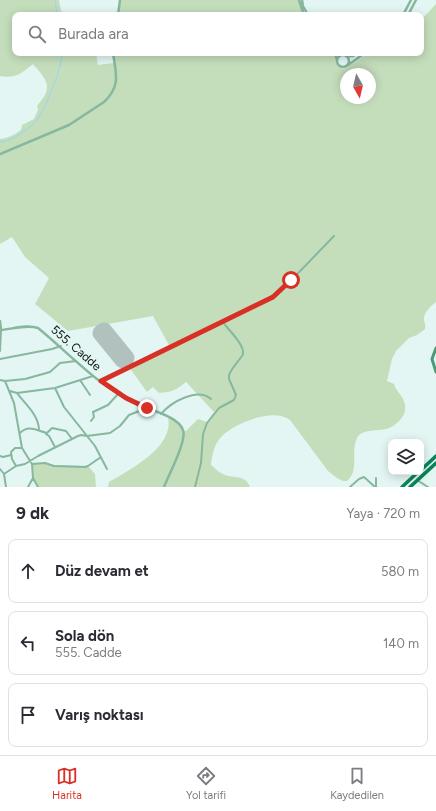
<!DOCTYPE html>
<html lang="tr">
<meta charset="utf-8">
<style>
:root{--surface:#fff;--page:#f7f7f7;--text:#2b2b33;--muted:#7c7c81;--line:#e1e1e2;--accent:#d93025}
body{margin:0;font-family:Figtree,sans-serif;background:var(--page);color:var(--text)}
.controls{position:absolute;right:12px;bottom:12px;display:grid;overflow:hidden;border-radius:8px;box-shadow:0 2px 10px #0003}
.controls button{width:36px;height:36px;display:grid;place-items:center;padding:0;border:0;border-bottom:1px solid var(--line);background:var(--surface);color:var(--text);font:20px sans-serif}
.compass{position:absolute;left:340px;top:68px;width:36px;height:36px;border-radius:50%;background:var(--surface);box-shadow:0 2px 10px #0003;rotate:172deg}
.stop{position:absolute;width:12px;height:12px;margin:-9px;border:3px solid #d93025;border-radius:50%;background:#fff}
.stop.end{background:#d93025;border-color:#fff;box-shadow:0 1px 4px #0008}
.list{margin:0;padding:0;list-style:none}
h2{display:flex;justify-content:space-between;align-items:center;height:52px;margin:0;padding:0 16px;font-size:17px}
h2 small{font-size:13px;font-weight:400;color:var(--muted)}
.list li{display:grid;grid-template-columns:26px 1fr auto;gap:12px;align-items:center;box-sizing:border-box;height:64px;margin:0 8px 8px;padding:0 8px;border:1px solid var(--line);border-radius:8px}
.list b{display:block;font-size:15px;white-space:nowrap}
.list p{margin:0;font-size:13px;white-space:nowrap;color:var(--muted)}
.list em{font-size:13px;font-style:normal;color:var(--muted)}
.icon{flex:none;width:22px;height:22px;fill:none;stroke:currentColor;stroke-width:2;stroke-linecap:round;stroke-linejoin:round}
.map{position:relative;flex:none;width:436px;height:487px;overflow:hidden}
.search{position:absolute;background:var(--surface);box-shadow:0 2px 10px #0003;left:12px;right:12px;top:12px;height:44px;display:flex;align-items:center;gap:10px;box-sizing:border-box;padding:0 14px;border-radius:8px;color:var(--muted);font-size:15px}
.sheet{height:268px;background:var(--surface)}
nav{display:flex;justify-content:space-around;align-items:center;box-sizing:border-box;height:56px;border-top:1px solid var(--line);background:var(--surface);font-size:11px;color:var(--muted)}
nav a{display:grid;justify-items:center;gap:2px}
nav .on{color:var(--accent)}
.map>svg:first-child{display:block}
</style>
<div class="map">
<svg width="436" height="487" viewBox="0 0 436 487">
<rect width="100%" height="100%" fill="#e3f6f3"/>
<path fill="#c4debc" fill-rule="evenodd" d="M0,0H59L61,11L69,15H15V53H96L98,65L114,63L113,53H335L340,68L344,69L369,53H421V20L436,4V302C431,306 424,312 424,319C424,323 426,324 425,329L417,335L409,338L396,351L392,359L387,381L394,384C396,392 403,394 405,405C406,412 403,417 399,421C396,424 392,427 389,428C380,432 362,428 357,438C350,453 360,470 347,481H343L337,478L328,471L290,420C274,407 235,423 222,436C214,444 212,455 211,465C215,468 219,473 225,475C234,478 246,475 250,487H108L109,482C126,472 158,455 166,435C169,429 169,423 168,417L177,422L184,431H186L198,419L207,422L214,412L186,382C176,390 173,392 159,393L153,387L147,392L129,367L170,347L153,316L68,331L35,304L49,278L25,257L12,237L0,244V139C8,138 14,135 21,130L22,125L34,119L38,110L37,106C39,103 41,101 43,98C53,84 42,75 33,64C22,73 15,79 0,76ZM346,74H370V98H346Z
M120,0H299L304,15H118Z
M45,463L51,465L88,466L95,474L96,487H38L33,478L32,464Z"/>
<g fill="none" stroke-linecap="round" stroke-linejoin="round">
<path stroke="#98d5f6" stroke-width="1" d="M55,0L57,15
M0,142C8,141 14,138 20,134C40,122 44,109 52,89C57,77 61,66 62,53"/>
<path stroke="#b1c1be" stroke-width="17" d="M104,331L126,358L123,360L101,333Z"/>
<path stroke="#87b79e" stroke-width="2" d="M0,351L1,330
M0,359L52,349L61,346
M0,380L5,381L25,379L50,372L60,363L76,361
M80,380L90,395
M5,381L14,403L22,448L32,464L33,478L38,487
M101,381L273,297L279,293L334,236
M55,388L64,407L95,446L107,469
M10,391L17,393L55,388L93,376
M17,393C25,404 38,414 39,429
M161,414C171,402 198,387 211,399
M91,421L94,417L93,412L108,405L118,394
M20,433C29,424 37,431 47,433L52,428L66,431L72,439
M46,434L49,436L55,447
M0,456L3,457L11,455
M32,464L45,463L54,466L85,467L88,466L101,457
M16,466L12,459L11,452L15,448H22
M0,469L4,474L6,487
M4,474L16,466L25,464L38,456L78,436L81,435L87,436L110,433L120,426L129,415L147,408
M376,478V487
M417,480L428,487
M28,487L33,478
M195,487L201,463L203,434L207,423L219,408L234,400L236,395L229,379V375C232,368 237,363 242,356C248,347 227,329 223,322
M350,487L359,479L364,477L375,487"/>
<path stroke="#87b79e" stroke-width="2.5" d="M299,0L304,15
M302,0L303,6L308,15
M118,15L120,0
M403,15L411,0
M408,15L416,0
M335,53L337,60
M337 61a6 6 0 1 1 12 0a6 6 0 1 1-12 0Z
M347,56H353L358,53
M348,65L365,53
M0,154L69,125L104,102C121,86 116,74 113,53
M0,321L1,330C13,329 27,324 38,328C70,354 99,387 137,404C149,410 178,416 183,430C187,441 169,474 164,487"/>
<path stroke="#4e9976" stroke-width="3" d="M436,348L432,359L436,372"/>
<path stroke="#0a8459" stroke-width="3.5" d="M421,470L436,456
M402,487L418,472
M410,487L436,463"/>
</g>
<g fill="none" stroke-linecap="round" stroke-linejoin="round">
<path stroke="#d93025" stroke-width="5" d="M147,408L126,398L101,381L273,297L291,280"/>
</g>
<g text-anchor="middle" stroke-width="4" stroke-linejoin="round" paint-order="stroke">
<g font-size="12" fill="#0b1211" stroke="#e3f6f3">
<text transform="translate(76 348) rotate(41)" y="4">555. Cadde</text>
</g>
</g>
</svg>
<div class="controls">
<button><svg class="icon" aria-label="layers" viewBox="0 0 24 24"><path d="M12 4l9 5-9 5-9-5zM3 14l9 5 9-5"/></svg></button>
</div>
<svg class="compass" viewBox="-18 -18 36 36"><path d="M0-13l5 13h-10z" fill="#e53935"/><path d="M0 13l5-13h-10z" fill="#7c7c81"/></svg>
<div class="stop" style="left:291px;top:280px"></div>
<div class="stop end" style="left:147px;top:408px"></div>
<div class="search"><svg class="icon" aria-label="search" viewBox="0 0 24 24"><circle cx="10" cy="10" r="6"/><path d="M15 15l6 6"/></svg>Burada ara</div>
</div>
<section class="sheet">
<h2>9 dk<small>Yaya · 720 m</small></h2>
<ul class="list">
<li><svg class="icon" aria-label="ahead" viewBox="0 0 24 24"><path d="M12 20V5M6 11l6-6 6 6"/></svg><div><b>Düz devam et</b></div><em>580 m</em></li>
<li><svg class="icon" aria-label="left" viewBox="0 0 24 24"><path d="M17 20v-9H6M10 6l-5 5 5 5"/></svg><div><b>Sola dön</b><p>555. Cadde</p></div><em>140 m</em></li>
<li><svg class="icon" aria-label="arrive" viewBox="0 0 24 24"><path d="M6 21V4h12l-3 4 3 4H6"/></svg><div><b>Varış noktası</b></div></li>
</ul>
</section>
<nav>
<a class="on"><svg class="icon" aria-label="map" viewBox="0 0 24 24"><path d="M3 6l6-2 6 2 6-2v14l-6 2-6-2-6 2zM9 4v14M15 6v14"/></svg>Harita</a>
<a><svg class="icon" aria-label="directions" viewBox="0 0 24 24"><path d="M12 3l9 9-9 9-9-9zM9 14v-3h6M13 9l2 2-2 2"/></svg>Yol tarifi</a>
<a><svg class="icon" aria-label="saved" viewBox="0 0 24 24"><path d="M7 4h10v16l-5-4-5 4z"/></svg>Kaydedilen</a>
</nav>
